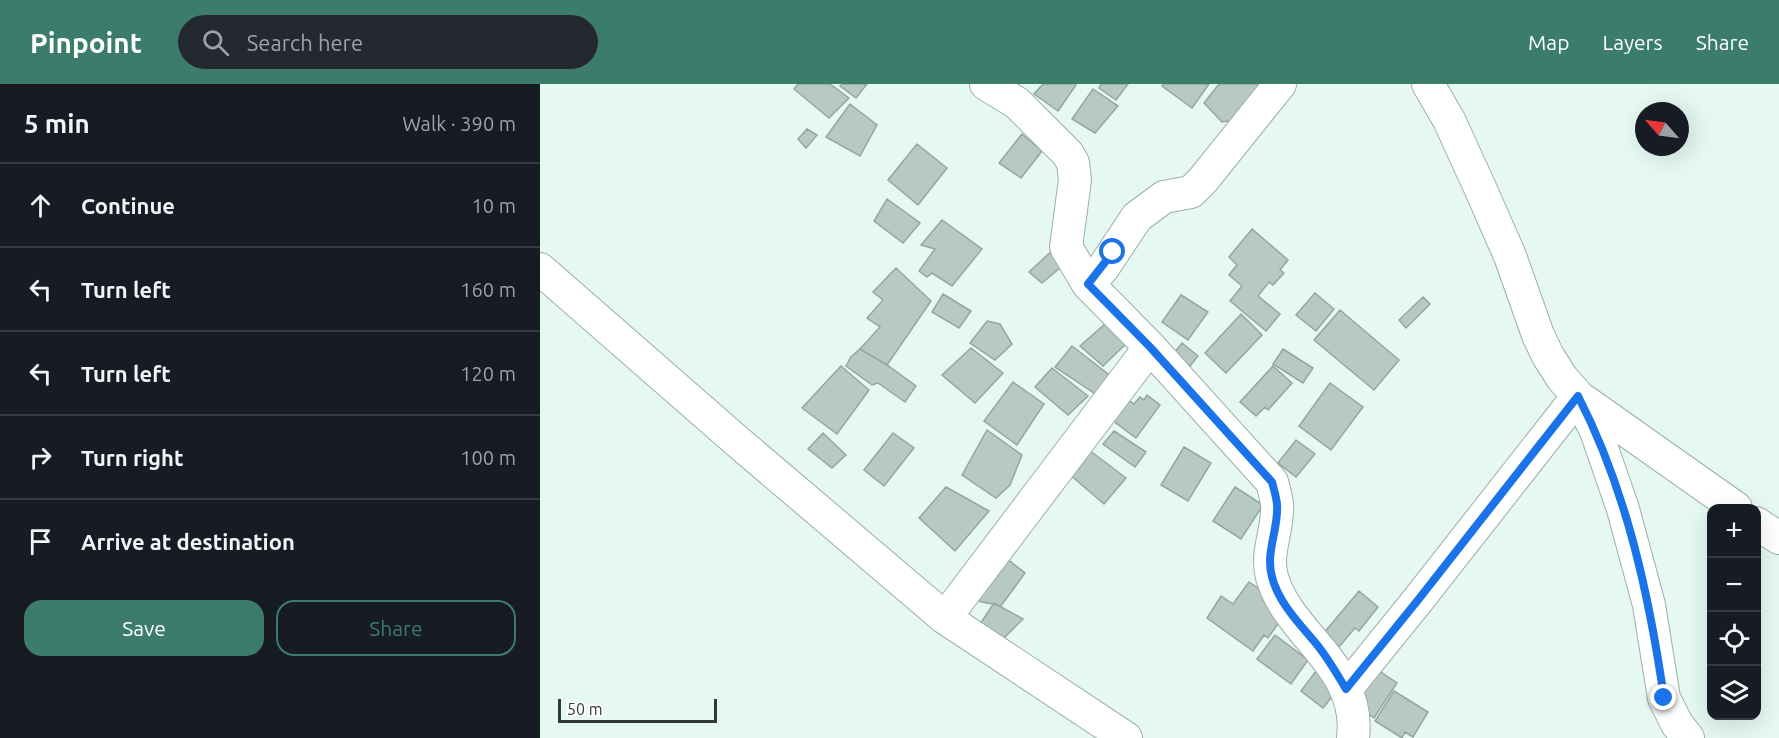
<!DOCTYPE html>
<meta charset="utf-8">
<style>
:root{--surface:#171b24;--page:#242831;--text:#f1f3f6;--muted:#9ea1a6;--line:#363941;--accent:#3c7c6b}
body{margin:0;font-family:Ubuntu,sans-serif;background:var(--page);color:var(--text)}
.controls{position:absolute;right:18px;bottom:18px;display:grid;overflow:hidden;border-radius:12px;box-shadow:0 6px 24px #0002}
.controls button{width:54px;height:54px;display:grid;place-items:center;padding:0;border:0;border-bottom:2px solid var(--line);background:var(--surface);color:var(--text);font:30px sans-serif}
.compass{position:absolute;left:1095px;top:18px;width:54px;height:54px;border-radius:50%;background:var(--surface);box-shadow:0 6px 24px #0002;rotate:298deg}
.scale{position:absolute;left:18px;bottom:15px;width:159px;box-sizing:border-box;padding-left:6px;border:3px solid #313936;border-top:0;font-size:16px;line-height:21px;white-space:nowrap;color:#313936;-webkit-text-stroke:4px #fff;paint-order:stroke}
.stop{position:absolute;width:18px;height:18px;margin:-14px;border:4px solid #1a73e8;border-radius:50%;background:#fff}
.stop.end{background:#1a73e8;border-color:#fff;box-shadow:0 2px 6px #0008}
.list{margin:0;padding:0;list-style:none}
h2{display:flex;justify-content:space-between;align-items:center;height:78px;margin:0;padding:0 24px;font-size:26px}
h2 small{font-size:20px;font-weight:400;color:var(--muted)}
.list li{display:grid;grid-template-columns:39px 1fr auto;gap:18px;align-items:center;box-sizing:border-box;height:84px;padding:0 24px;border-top:2px solid var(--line)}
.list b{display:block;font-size:22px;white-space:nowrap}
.list em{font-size:20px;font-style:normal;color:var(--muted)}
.actions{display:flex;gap:12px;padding:18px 24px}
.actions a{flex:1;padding:14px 0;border:2px solid var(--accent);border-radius:18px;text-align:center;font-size:21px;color:var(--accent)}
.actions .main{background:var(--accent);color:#fff}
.icon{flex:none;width:33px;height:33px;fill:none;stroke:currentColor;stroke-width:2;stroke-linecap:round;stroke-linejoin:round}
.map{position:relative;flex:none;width:1239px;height:654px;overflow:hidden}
header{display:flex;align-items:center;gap:36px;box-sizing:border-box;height:84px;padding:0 30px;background:var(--accent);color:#fff}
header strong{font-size:28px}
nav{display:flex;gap:33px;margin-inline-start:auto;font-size:21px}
.search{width:420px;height:54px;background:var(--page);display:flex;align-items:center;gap:15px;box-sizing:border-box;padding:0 21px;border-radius:33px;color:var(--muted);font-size:22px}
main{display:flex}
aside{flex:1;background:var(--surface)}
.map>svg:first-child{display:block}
</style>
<header>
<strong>Pinpoint</strong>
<div class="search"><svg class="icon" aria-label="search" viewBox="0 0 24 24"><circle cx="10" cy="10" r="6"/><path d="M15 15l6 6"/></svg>Search here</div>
<nav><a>Map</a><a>Layers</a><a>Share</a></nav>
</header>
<main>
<aside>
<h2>5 min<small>Walk · 390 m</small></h2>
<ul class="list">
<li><svg class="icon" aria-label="ahead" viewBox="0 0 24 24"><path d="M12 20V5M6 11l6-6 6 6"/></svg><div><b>Continue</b></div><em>10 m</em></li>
<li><svg class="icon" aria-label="left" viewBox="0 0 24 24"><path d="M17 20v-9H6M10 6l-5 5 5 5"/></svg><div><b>Turn left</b></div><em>160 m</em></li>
<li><svg class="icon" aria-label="left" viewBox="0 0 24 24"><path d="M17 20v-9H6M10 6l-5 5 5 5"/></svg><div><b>Turn left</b></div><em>120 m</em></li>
<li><svg class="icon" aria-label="right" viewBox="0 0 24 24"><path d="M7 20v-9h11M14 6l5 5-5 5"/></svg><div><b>Turn right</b></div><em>100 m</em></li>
<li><svg class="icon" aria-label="arrive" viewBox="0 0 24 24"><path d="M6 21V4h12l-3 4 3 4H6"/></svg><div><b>Arrive at destination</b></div></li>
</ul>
<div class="actions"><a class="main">Save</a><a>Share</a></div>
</aside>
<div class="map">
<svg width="1239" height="654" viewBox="0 0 1239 654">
<rect width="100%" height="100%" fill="#e5f8f2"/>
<path fill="#b6c9c2" stroke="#93a6a0" stroke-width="1.5" d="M258,0H290L309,14L289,34L254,5Z
M302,0H327L316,14L300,2Z
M503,0H535L536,1L518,27L494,10Z
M561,0H588L576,16L559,4Z
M623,0H669L652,24L622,2Z
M679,0H719L722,3L697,36L682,38L664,19Z
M553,5L578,22L555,49L532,35Z
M310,20L337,41L320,72L286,53Z
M267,45L277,51L266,64L258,55Z
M482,50L502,67L481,94L459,79Z
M377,60L407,84L378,121L348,96Z
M347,115L380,139L363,159L334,137Z
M402,136L442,165L412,202L392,189L387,193L379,187L395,165L381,161Z
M712,145L748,176L740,186L744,189L733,201L729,198L718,212L740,230L726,247L690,217L702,202L689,191L697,181L689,173Z
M514,165L528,177L502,199L489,188Z
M356,184L391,217L347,281L320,265L340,243L327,234L343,216L333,208Z
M775,209L794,225L776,247L756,231Z
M403,210L431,227L419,244L392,228Z
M641,211L668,228L648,256L622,238Z
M883,213L890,220L866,244L859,236Z
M800,226L859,276L834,306L774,256Z
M701,230L722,251L686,289L665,269Z
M573,233L593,253L563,282L540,262Z
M447,237L460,240L472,260L455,276L430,259Z
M642,259L658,272L646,287L630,274Z
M532,262L577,297L563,315L515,283Z
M431,264L463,289L435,319L402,291Z
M320,265L347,281L376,302L365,318L338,299L332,301L306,282L311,273Z
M743,265L773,284L763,299L733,280Z
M301,282L329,306L297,350L262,324Z
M733,282L752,299L728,326L725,323L716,332L700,318Z
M512,284L548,312L528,331L495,303Z
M473,298L504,320L477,361L444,337Z
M790,299L823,323L791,366L759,342Z
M607,311L620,321L596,354L572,336L587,315L594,320L600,313L604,316Z
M447,346L482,371L470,401L456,414L422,391Z
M574,347L606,368L595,383L563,360Z
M283,349L306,371L292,384L268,365Z
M353,349L374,364L344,402L324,386Z
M756,356L775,370L756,393L738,379Z
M644,363L671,379L648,417L621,401Z
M549,366L586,394L564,420L529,390Z
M406,403L449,427L415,467L379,434Z
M695,403L723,421L701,455L673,437Z
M456,466L485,489L461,522L438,517L434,505Z
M709,498L728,511L723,517L744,531L728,554L724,551L713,567L667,534L681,512L693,520Z
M819,507L838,523L819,547L815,544L799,563L783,550Z
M454,519L483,535L463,555L440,540Z
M735,551L768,576L751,600L717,575Z
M832,582L857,599L834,634L815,621Z
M776,587L791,599L795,609L783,624L761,607Z
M854,607L888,628L873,653L865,648L862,654L835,637Z"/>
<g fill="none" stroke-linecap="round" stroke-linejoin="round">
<defs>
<path id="minor" d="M446,0L477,19L528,70L533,79L535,96L526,163L548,200L610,263L732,398C734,405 736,412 737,420C739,445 725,468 732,493C748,551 822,582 813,654
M888,0L909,36L941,106L970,172L998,251L1008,272L1022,294L1038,312L1056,347L1083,425L1109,521L1124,614L1137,640L1148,654
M0,185L198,358L405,534L586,654
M548,200L563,184L597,133L624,113L651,108L663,96L740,0
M1043,316L1196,424
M1216,439L1239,454
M405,534L610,263
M806,605L878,516L1038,312"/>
</defs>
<use href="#minor" stroke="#9cafa9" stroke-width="34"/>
<use href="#minor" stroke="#fff" stroke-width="32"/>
</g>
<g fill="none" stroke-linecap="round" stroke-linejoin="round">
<path stroke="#1a73e8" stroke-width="8" d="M573,168L548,200L610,263L732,398C734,405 736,412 737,420C739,445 725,468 732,493C739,520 761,541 778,562C789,576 797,590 806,605L878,516L1038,312C1086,405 1109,510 1124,614"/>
</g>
</svg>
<div class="controls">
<button>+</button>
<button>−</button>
<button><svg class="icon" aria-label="locate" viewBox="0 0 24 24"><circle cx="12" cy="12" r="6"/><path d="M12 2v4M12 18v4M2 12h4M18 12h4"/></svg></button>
<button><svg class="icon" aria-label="layers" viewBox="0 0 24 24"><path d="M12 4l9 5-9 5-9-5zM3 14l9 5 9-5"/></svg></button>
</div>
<svg class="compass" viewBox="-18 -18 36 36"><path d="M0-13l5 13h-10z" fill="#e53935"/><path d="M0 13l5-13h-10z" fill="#9ea1a6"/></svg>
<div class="scale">50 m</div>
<div class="stop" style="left:573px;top:168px"></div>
<div class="stop end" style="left:1124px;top:614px"></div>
</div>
</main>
